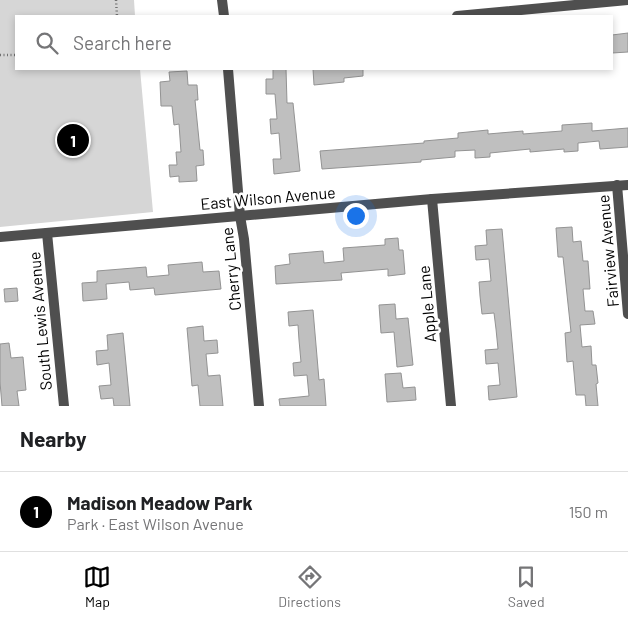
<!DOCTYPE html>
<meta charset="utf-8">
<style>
:root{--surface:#fff;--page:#f6f6f6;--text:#202124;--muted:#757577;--line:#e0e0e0;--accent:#000}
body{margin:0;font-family:Barlow,sans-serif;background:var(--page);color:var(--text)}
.you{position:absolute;left:355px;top:215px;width:18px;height:18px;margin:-12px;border:4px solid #fff;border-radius:50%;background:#1a73e8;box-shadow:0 0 0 8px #1a73e833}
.badge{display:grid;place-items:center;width:32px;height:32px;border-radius:50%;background:var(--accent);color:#fff;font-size:16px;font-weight:700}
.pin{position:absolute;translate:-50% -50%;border:2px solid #fff;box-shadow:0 1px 5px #0006}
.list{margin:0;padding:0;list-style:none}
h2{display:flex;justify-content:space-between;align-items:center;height:65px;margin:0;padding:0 20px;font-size:21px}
h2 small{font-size:16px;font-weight:400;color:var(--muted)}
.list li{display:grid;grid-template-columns:32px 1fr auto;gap:15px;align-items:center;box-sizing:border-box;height:80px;padding:0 20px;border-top:1px solid var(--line)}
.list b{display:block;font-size:19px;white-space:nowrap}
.list p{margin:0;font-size:16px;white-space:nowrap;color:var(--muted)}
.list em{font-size:16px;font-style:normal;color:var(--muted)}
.icon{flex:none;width:28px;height:28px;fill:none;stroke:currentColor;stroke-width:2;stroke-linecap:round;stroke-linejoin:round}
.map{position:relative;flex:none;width:628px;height:406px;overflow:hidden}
.search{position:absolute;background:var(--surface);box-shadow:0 2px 8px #0003;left:15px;right:15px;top:15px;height:55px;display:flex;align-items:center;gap:12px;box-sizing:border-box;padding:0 18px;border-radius:0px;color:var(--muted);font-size:19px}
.sheet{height:145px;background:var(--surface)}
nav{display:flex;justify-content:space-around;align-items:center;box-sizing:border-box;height:70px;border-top:1px solid var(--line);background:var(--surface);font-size:14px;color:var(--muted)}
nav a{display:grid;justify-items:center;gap:2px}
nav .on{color:var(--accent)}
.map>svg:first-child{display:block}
</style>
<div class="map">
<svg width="628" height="406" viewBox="0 0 628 406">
<rect width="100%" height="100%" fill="#fff"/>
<path fill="#d6d6d6" d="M0,0H134L135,16H16V69H140L153,212L0,227Z"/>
<path fill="#bfbfbf" stroke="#939393" d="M628,33V52L612,53V35Z
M273,69H286L287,103H293L300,171L274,174L273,159H281L279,133L271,134L270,119H277L275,94H266V79H273Z
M313,69H363V76L344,78V82L314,85Z
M187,71L188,85H197L198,100H195L200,150H203L204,165L196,166L197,181L179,182V176L170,177L169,165H177L176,152H181L179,124L174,125L172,106H161L160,82L170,81L169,72Z
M592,123V131L628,128V147L600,149L599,141L578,143V151L564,152V149L530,152V149L490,153V157L475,158V150L455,151V157L421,160V162L322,169L320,151L424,143V141L458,138V133L488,130V134L523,131V134L562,131V125Z
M572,227L573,242L581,241L583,261H588L590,289H583L585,311H593L595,324L580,325L582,347L591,346L592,365H596L598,383L596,384L598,406H586L585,395H576L573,361L567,362L565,333L571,332L563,257H558L556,228Z
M502,229L517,397L489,400L488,386L500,385L498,363L486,364L485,350L498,349L496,329L494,313L482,314L480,296L479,282L491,281L489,259L476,260L475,246L487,245L486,230Z
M398,238L399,250H403L405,274L388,276V269L341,273L342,280L276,284L275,266L290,264L289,254L323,251L324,263L344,261L343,248L385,245V239Z
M202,262L203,272L219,271L221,289L155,295L154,288L130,290L129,282L106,284L107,299L83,301L82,283L97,282V271L146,267L147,277L169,275L168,265Z
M17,288L18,301L5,302L4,289Z
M395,304L396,319L408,318L413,365L397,367L394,332L381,333L379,305Z
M313,310L319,380L324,379L326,406H280L279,399L309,396L307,375L294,376L293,363L301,362L299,340L298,325L289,326L288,312Z
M203,326L204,341L217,340L218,353L206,354L208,376L220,375L223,406H200L198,385L192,386L187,328Z
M123,333L130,406H114L113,398L101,399L99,386L111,385L109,363L97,365L96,351L108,350L107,335Z
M9,343L11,358L23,357L26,390L17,391L19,406H2L0,382V344Z
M401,373L403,388L415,387L416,400L387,402L385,374Z"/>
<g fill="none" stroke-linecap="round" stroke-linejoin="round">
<path stroke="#717171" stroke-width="2.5" stroke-dasharray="1 2.5" stroke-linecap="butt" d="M116,0L117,16
M0,55H16"/>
<path stroke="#4f4f4f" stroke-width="10" d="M222,0L224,16
M457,16L628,0
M228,69L240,216L244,239L259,406
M617,185L628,314
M432,199L451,406
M47,233L64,406"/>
<path stroke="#4f4f4f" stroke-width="10" d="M0,237L432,199L628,185"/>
</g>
<g text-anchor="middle" stroke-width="5" stroke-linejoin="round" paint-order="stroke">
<g font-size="16" fill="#000" stroke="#fff">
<text transform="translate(268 198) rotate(-5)" y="6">East Wilson Avenue</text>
<text transform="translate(608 251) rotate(-95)" y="6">Fairview Avenue</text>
<text transform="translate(231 269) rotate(-96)" y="6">Cherry Lane</text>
<text transform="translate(427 304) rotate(-95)" y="6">Apple Lane</text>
<text transform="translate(40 321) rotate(-95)" y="6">South Lewis Avenue</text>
</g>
</g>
</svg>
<div class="you"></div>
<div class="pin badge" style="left:73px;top:140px">1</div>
<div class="search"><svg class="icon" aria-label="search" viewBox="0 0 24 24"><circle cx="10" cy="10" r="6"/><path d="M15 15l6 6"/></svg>Search here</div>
</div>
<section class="sheet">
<h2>Nearby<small></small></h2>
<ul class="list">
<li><span class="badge">1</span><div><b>Madison Meadow Park</b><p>Park · East Wilson Avenue</p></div><em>150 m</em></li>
</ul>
</section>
<nav>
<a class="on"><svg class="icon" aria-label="map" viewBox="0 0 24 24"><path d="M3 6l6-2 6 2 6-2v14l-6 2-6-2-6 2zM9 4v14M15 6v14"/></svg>Map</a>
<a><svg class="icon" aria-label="directions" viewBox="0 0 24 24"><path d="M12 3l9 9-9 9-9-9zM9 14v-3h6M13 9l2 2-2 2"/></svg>Directions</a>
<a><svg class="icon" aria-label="saved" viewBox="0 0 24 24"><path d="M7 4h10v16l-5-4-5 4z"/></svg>Saved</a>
</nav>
